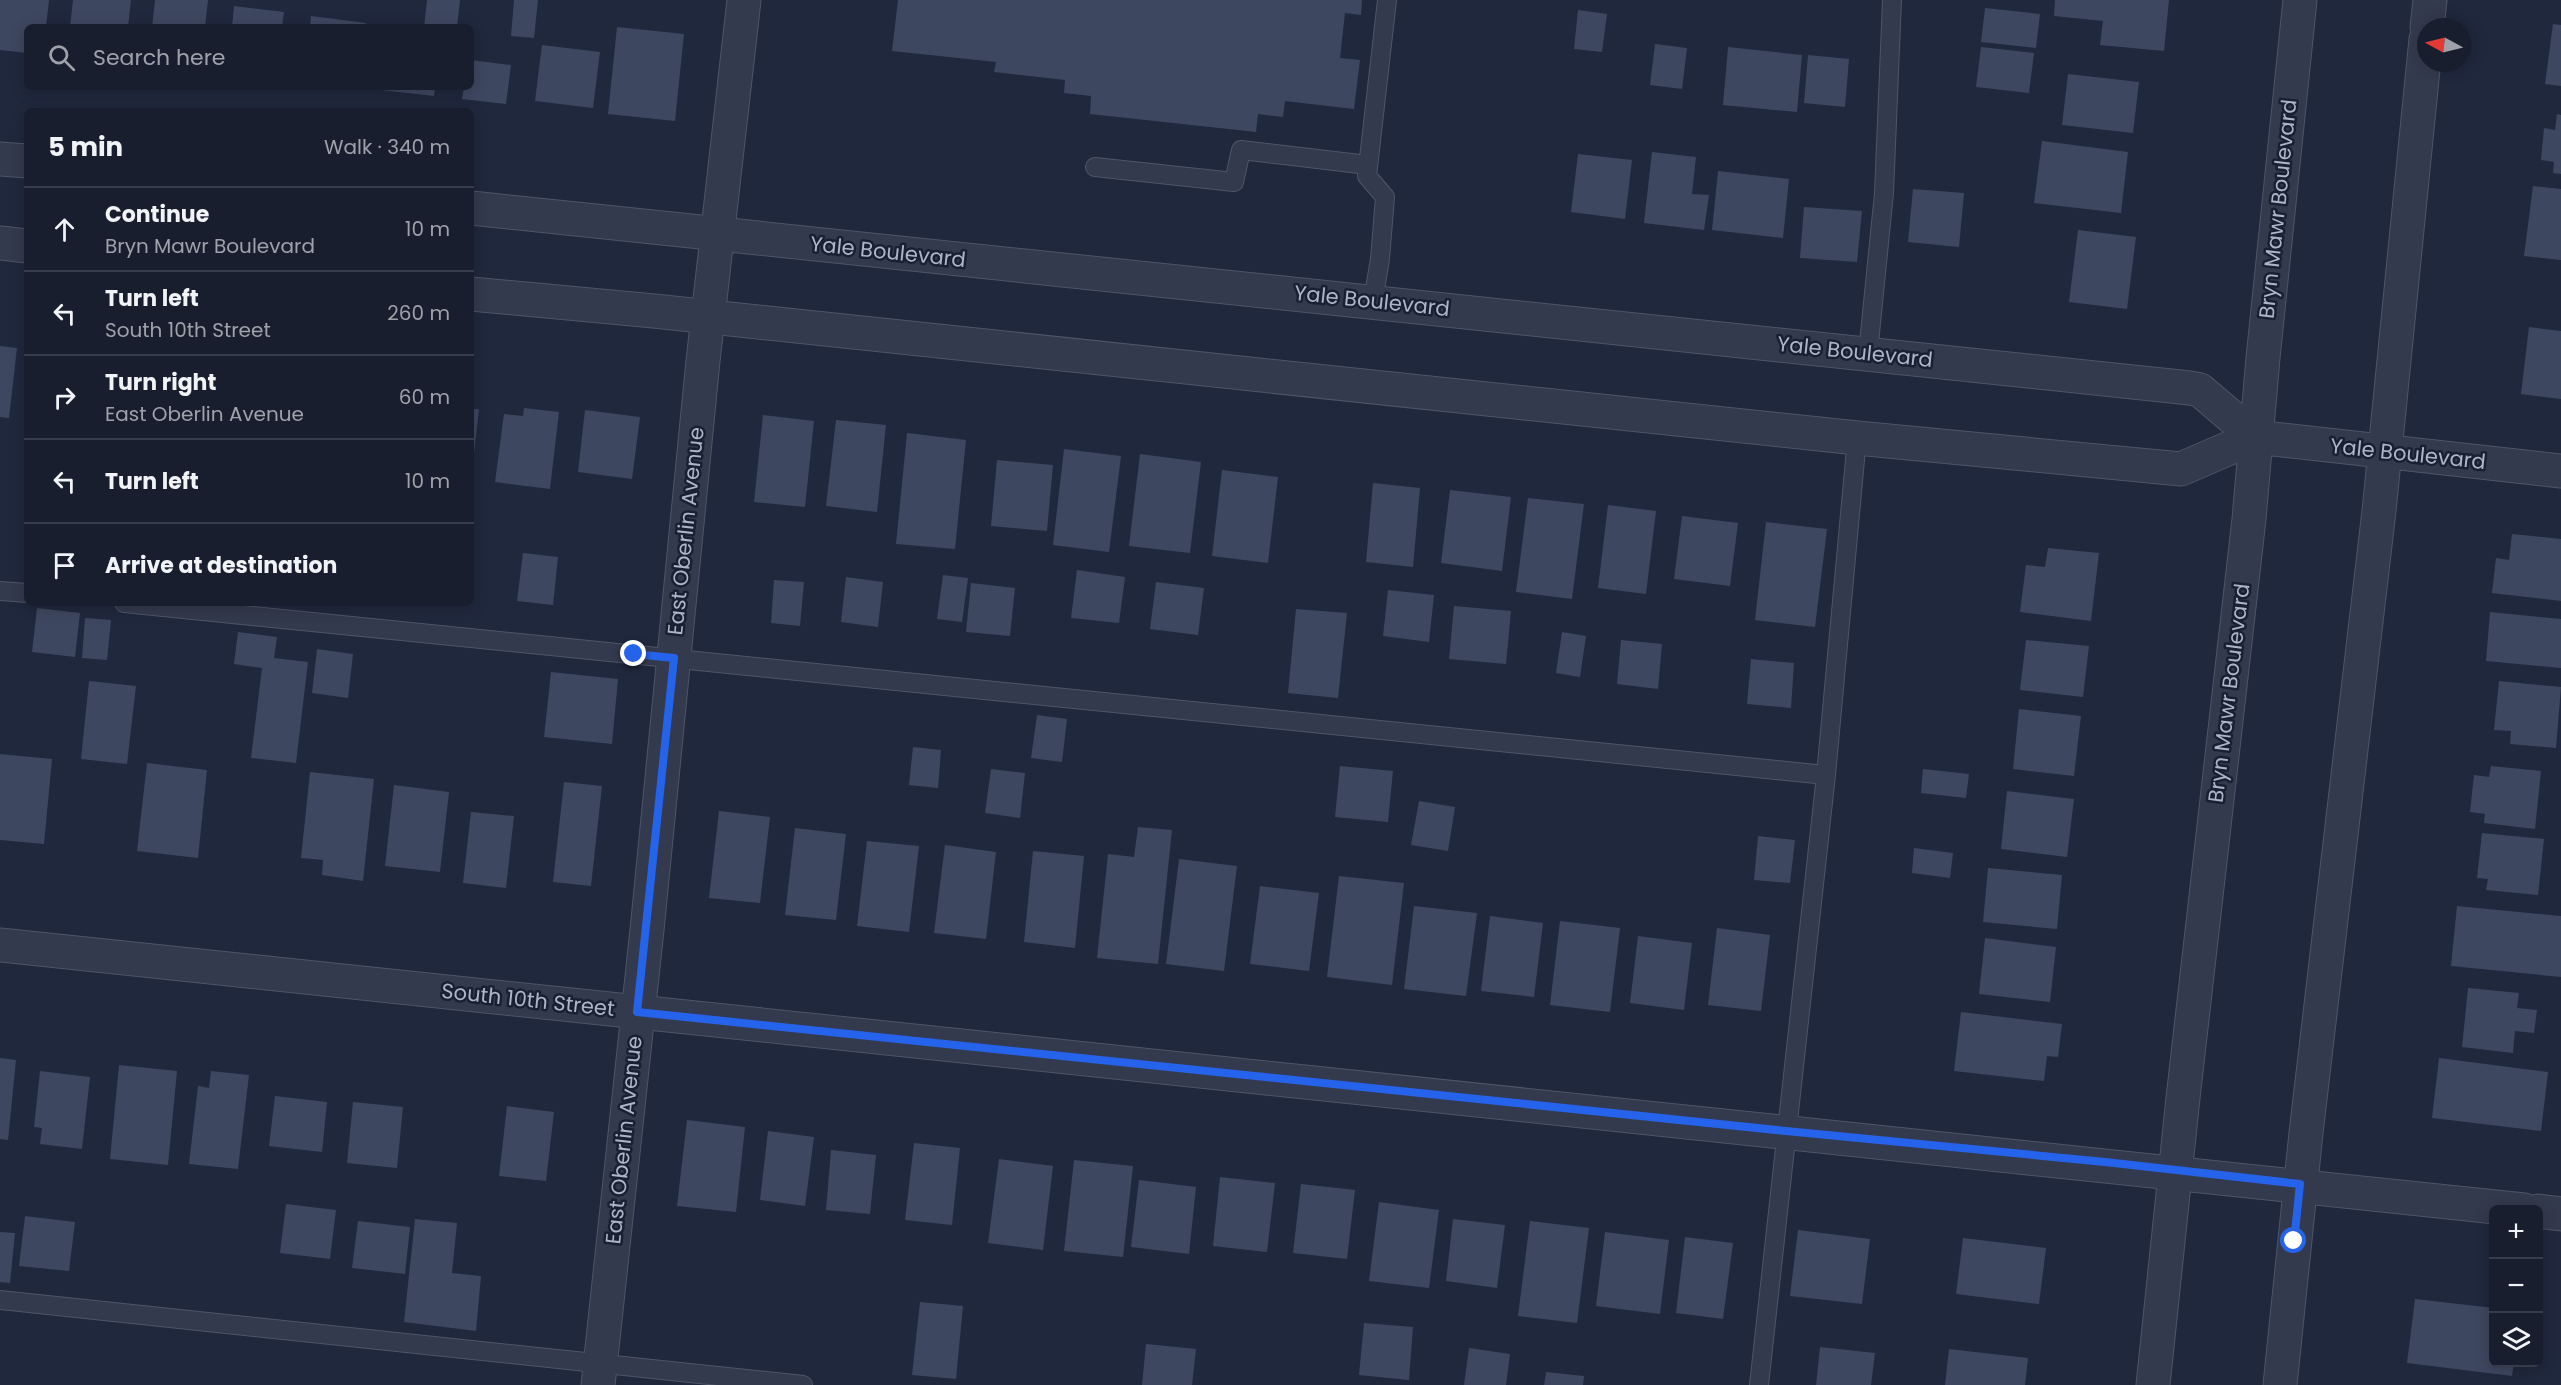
<!DOCTYPE html>
<meta charset="utf-8">
<style>
:root{--surface:#181e2e;--page:#252b3a;--text:#f1f3f6;--muted:#9fa2aa;--line:#363c4a}
body{margin:0;font-family:Poppins,sans-serif;background:var(--page);color:var(--text)}
.controls{position:absolute;right:18px;bottom:18px;display:grid;overflow:hidden;border-radius:9px;box-shadow:0 3px 15px #0003}
.controls button{width:54px;height:54px;display:grid;place-items:center;padding:0;border:0;border-bottom:2px solid var(--line);background:var(--surface);color:var(--text);font:30px sans-serif}
.compass{position:absolute;left:2417px;top:18px;width:54px;height:54px;border-radius:50%;background:var(--surface);box-shadow:0 3px 15px #0003;rotate:277deg}
.stop{position:absolute;width:18px;height:18px;margin:-14px;border:4px solid #2563eb;border-radius:50%;background:#fff}
.stop.end{background:#2563eb;border-color:#fff;box-shadow:0 2px 6px #0008}
.list{margin:0;padding:0;list-style:none}
h2{display:flex;justify-content:space-between;align-items:center;height:78px;margin:0;padding:0 24px;font-size:26px}
h2 small{font-size:20px;font-weight:400;color:var(--muted)}
.list li{display:grid;grid-template-columns:39px 1fr auto;gap:18px;align-items:center;box-sizing:border-box;height:84px;padding:0 24px;border-top:2px solid var(--line)}
.list b{display:block;font-size:22px;white-space:nowrap}
.list p{margin:0;font-size:20px;white-space:nowrap;color:var(--muted)}
.list em{font-size:20px;font-style:normal;color:var(--muted)}
.icon{flex:none;width:33px;height:33px;fill:none;stroke:currentColor;stroke-width:2;stroke-linecap:round;stroke-linejoin:round}
.map{position:relative;flex:none;width:2561px;height:1385px;overflow:hidden}
.search{position:absolute;background:var(--surface);box-shadow:0 3px 15px #0003;left:24px;top:24px;width:450px;height:66px;display:flex;align-items:center;gap:15px;box-sizing:border-box;padding:0 21px;border-radius:9px;color:var(--muted);font-size:22px}
.panel{position:absolute;background:var(--surface);box-shadow:0 3px 15px #0003;left:24px;top:108px;width:450px;height:498px;border-radius:9px}
.map>svg:first-child{display:block}
</style>
<div class="map">
<svg width="2561" height="1385" viewBox="0 0 2561 1385">
<rect width="100%" height="100%" fill="#20283e"/>
<path fill="#3e4760" d="M0,0H49L46,27H27V53L0,50Z
M73,0H131L128,27H70Z
M155,0H208L205,27H152Z
M427,0H460L457,27H424Z
M514,0H538L534,38L511,36Z
M898,0H1362L1361,15L1345,13L1340,58L1360,60L1354,109L1285,101L1283,117L1258,114L1256,132L1090,114L1091,96L1064,93L1065,80L994,72L996,62L892,51Z
M2055,0H2169L2164,51L2100,45L2103,21L2054,16Z
M234,6L284,12L282,27H232Z
M1985,8L2040,14L2036,48L1981,42Z
M1578,10L1607,14L1602,52L1574,49Z
M311,16L366,23L365,27H310Z
M2553,24L2561,25V86L2545,84Z
M617,27L684,34L675,121L608,114Z
M1655,44L1687,48L1682,89L1650,85Z
M542,45L600,52L593,108L535,101Z
M1728,47L1802,55L1797,112L1723,105Z
M1981,47L2034,53L2029,93L1976,87Z
M1808,55L1849,59L1845,107L1804,103Z
M471,60L511,65L506,104L462,99L464,87H471Z
M2068,74L2139,82L2133,133L2062,125Z
M382,87H435L434,96L381,90Z
M2557,114L2561,115V174L2553,173L2554,162L2541,160L2544,128L2555,130Z
M2042,141L2128,152L2121,213L2034,203Z
M1652,152L1696,157L1692,194L1709,195L1704,230L1644,223Z
M1578,154L1632,160L1625,219L1571,212Z
M1718,171L1789,179L1783,238L1712,230Z
M2533,186L2561,189V260L2524,256Z
M1913,189L1964,193L1959,247L1908,242Z
M1804,207L1862,211L1857,262L1800,258Z
M2078,230L2136,237L2127,309L2069,302Z
M2529,327L2561,331V399L2521,394Z
M0,346L17,348L9,418L0,417Z
M524,408L559,412L550,489L495,482L504,414L523,416Z
M471,409H479L473,463L471,462Z
M585,410L640,417L632,479L578,472Z
M763,415L814,421L805,507L754,502Z
M836,420L886,425L877,512L826,506Z
M907,433L966,440L955,549L896,544Z
M1064,449L1121,456L1109,552L1053,545Z
M1140,454L1201,462L1190,553L1129,546Z
M997,460L1053,465L1047,531L991,526Z
M1222,470L1278,477L1268,563L1212,556Z
M1373,483L1420,488L1413,567L1366,562Z
M1450,490L1511,497L1502,571L1441,563Z
M1528,498L1584,504L1572,599L1516,592Z
M1608,505L1656,511L1646,594L1598,588Z
M1682,516L1738,523L1730,586L1674,579Z
M1766,522L1827,529L1815,627L1755,620Z
M2512,534L2561,539V601L2492,593L2496,558L2509,560Z
M2048,548L2099,553L2091,621L2020,612L2026,565L2045,567Z
M523,553L558,557L553,605L517,601Z
M1077,570L1125,577L1119,623L1071,618Z
M943,575L968,578L962,622L937,619Z
M846,577L883,582L878,627L841,622Z
M774,580L804,582L800,626L771,623Z
M1156,582L1204,588L1198,635L1150,629Z
M971,583L1015,588L1010,636L966,632Z
M1388,590L1434,595L1429,642L1383,636Z
M1454,606L1511,611L1506,664L1449,659Z
M37,608L80,613L75,657L32,652Z
M1296,609L1347,613L1338,698L1288,693Z
M2490,612L2561,619V668L2486,661Z
M85,618L111,620L107,660L82,658Z
M238,632L277,637L274,658L308,662L296,763L251,758L262,668L234,664Z
M1562,632L1586,636L1580,677L1556,673Z
M1621,640L1662,644L1658,689L1617,684Z
M2026,640L2089,646L2083,697L2020,690Z
M317,649L353,654L348,698L312,693Z
M1751,659L1794,663L1791,708L1747,704Z
M551,672L618,679L612,744L544,737Z
M89,681L136,686L127,764L81,759Z
M2499,681L2561,687L2556,748L2510,744L2511,731L2494,730Z
M2019,709L2081,716L2074,776L2013,769Z
M1037,715L1067,719L1062,762L1031,758Z
M913,747L941,750L938,788L909,785Z
M0,754L52,759L44,844L0,840Z
M147,763L207,770L198,858L137,851Z
M1340,766L1393,771L1388,822L1335,817Z
M2491,766L2541,771L2535,829L2484,823L2485,814L2470,812L2474,775L2489,777Z
M991,769L1025,773L1020,818L985,813Z
M1923,769L1969,774L1966,798L1921,793Z
M310,772L374,779L363,881L322,875L323,860L301,858Z
M564,782L602,786L591,886L553,882Z
M394,785L449,792L440,872L385,866Z
M2007,791L2074,799L2067,857L2001,849Z
M1419,801L1455,807L1448,851L1411,845Z
M719,811L770,817L760,903L709,898Z
M471,812L514,816L506,888L463,883Z
M1138,827L1172,830L1158,964L1097,958L1108,854L1134,857Z
M795,828L846,834L836,920L785,915Z
M2482,833L2544,839L2538,895L2486,890L2488,879L2477,878Z
M1758,836L1795,840L1790,883L1754,880Z
M867,841L919,846L909,932L857,926Z
M945,845L996,852L986,939L934,933Z
M1914,848L1953,853L1950,878L1912,873Z
M1033,851L1084,856L1075,948L1024,942Z
M1179,859L1237,866L1224,971L1166,964Z
M1988,868L2062,875L2057,929L1983,922Z
M1339,876L1404,883L1392,985L1327,977Z
M1260,886L1319,893L1309,971L1250,964Z
M1414,906L1477,913L1466,996L1404,989Z
M2457,906L2561,916V977L2451,966Z
M1490,916L1543,923L1534,997L1481,991Z
M1560,921L1620,928L1610,1012L1550,1005Z
M1717,928L1770,935L1761,1011L1708,1005Z
M1638,936L1692,943L1684,1010L1630,1003Z
M1985,938L2056,947L2050,1002L1979,994Z
M2468,988L2519,993L2517,1008L2537,1010L2534,1033L2515,1031L2513,1053L2462,1047Z
M1961,1012L2062,1024L2058,1057L2047,1056L2044,1081L1954,1071Z
M0,1058L16,1060L8,1140L0,1139Z
M2439,1058L2548,1072L2541,1131L2432,1118Z
M119,1065L177,1071L168,1165L110,1159Z
M40,1071L90,1077L82,1149L40,1144L42,1128L34,1127Z
M211,1071L249,1075L238,1169L189,1164L198,1086L209,1088Z
M275,1096L327,1102L322,1152L269,1146Z
M353,1102L403,1107L397,1168L347,1163Z
M507,1106L554,1112L546,1181L499,1176Z
M687,1120L745,1127L736,1212L677,1206Z
M768,1131L814,1137L805,1206L760,1200Z
M914,1143L960,1148L952,1225L905,1220Z
M831,1150L876,1155L870,1214L826,1210Z
M999,1159L1053,1166L1043,1250L988,1243Z
M1074,1160L1133,1166L1123,1257L1064,1251Z
M1220,1177L1275,1183L1267,1252L1213,1246Z
M1139,1180L1196,1187L1189,1254L1131,1247Z
M1301,1184L1355,1190L1347,1259L1293,1253Z
M1379,1202L1439,1210L1429,1288L1369,1281Z
M286,1204L336,1210L330,1259L280,1253Z
M25,1216L75,1222L69,1271L19,1266Z
M415,1219L457,1223L452,1273L481,1276L476,1331L404,1322Z
M1453,1219L1505,1225L1497,1288L1446,1281Z
M358,1221L410,1227L405,1274L352,1268Z
M1530,1221L1589,1228L1577,1323L1518,1316Z
M1798,1230L1870,1239L1862,1304L1790,1296Z
M0,1232L15,1233L10,1283L0,1282Z
M1605,1232L1669,1240L1660,1314L1596,1306Z
M1685,1237L1733,1243L1723,1319L1676,1313Z
M1963,1238L2046,1248L2039,1304L1956,1294Z
M2415,1299L2494,1308V1362H2514L2512,1376L2407,1363Z
M920,1302L963,1306L956,1379L912,1375Z
M2538,1313H2543L2540,1341H2538Z
M1364,1323L1413,1327L1409,1380L1359,1375Z
M1146,1344L1196,1349L1192,1385H1142Z
M1820,1347L1875,1353L1871,1385H1816Z
M1469,1348L1510,1354L1506,1385H1464Z
M1949,1349L2028,1358L2025,1385H1945Z
M1546,1372L1584,1376L1583,1385H1544Z"/>
<g fill="none" stroke-linecap="round" stroke-linejoin="round">
<defs>
<path id="service" d="M1095,167L1234,182L1241,150L1368,165
M1373,301L1380,259L1385,197L1367,176L1387,0
M1868,353L1884,193L1892,0
M0,591L27,593
M124,603L1826,775
M0,1300L803,1385
M1759,1385L1826,775L1857,438"/>
<path id="minor" d="M2427,27L2430,0
M0,159L27,161
M471,208L2190,388L2200,390L2255,437
M0,243L27,246
M471,294L654,311L1857,438L2181,469L2255,437L2561,471
M0,945C841,1033 1683,1116 2524,1210
M2538,1211L2561,1214
M598,1385L647,930L703,361L744,0
M2153,1385L2183,1098L2249,519L2263,358L2300,0
M2280,1385L2306,1133L2379,511L2426,39"/>
</defs>
<use href="#service" stroke="#4f5568" stroke-width="20"/>
<use href="#minor" stroke="#4f5568" stroke-width="35"/>
<use href="#service" stroke="#343a4d" stroke-width="18"/>
<use href="#minor" stroke="#343a4d" stroke-width="33"/>
</g>
<g fill="none" stroke-linecap="round" stroke-linejoin="round">
<path stroke="#2563eb" stroke-width="8" d="M634,654L674,658L637,1012L1786,1131L2105,1162L2300,1184L2294,1241"/>
</g>
<g text-anchor="middle" stroke-width="5" stroke-linejoin="round" paint-order="stroke">
<g font-size="21" fill="#afb5c9" stroke="#192032">
<text transform="translate(2278 209) rotate(-84)" y="7">Bryn Mawr Boulevard</text>
<text transform="translate(888 252) rotate(6)" y="7">Yale Boulevard</text>
<text transform="translate(1372 301) rotate(6)" y="7">Yale Boulevard</text>
<text transform="translate(1855 352) rotate(6)" y="7">Yale Boulevard</text>
<text transform="translate(2408 454) rotate(6)" y="7">Yale Boulevard</text>
<text transform="translate(686 531) rotate(-84)" y="7">East Oberlin Avenue</text>
<text transform="translate(2229 693) rotate(-83)" y="7">Bryn Mawr Boulevard</text>
<text transform="translate(528 1000) rotate(6)" y="7">South 10th Street</text>
<text transform="translate(624 1140) rotate(-84)" y="7">East Oberlin Avenue</text>
</g>
</g>
</svg>
<div class="controls">
<button>+</button>
<button>−</button>
<button><svg class="icon" aria-label="layers" viewBox="0 0 24 24"><path d="M12 4l9 5-9 5-9-5zM3 14l9 5 9-5"/></svg></button>
</div>
<svg class="compass" viewBox="-18 -18 36 36"><path d="M0-13l5 13h-10z" fill="#e53935"/><path d="M0 13l5-13h-10z" fill="#9fa2aa"/></svg>
<div class="stop" style="left:2294px;top:1241px"></div>
<div class="stop end" style="left:634px;top:654px"></div>
<div class="search"><svg class="icon" aria-label="search" viewBox="0 0 24 24"><circle cx="10" cy="10" r="6"/><path d="M15 15l6 6"/></svg>Search here</div>
<section class="panel">
<h2>5 min<small>Walk · 340 m</small></h2>
<ul class="list">
<li><svg class="icon" aria-label="ahead" viewBox="0 0 24 24"><path d="M12 20V5M6 11l6-6 6 6"/></svg><div><b>Continue</b><p>Bryn Mawr Boulevard</p></div><em>10 m</em></li>
<li><svg class="icon" aria-label="left" viewBox="0 0 24 24"><path d="M17 20v-9H6M10 6l-5 5 5 5"/></svg><div><b>Turn left</b><p>South 10th Street</p></div><em>260 m</em></li>
<li><svg class="icon" aria-label="right" viewBox="0 0 24 24"><path d="M7 20v-9h11M14 6l5 5-5 5"/></svg><div><b>Turn right</b><p>East Oberlin Avenue</p></div><em>60 m</em></li>
<li><svg class="icon" aria-label="left" viewBox="0 0 24 24"><path d="M17 20v-9H6M10 6l-5 5 5 5"/></svg><div><b>Turn left</b></div><em>10 m</em></li>
<li><svg class="icon" aria-label="arrive" viewBox="0 0 24 24"><path d="M6 21V4h12l-3 4 3 4H6"/></svg><div><b>Arrive at destination</b></div></li>
</ul>
</section>
</div>
